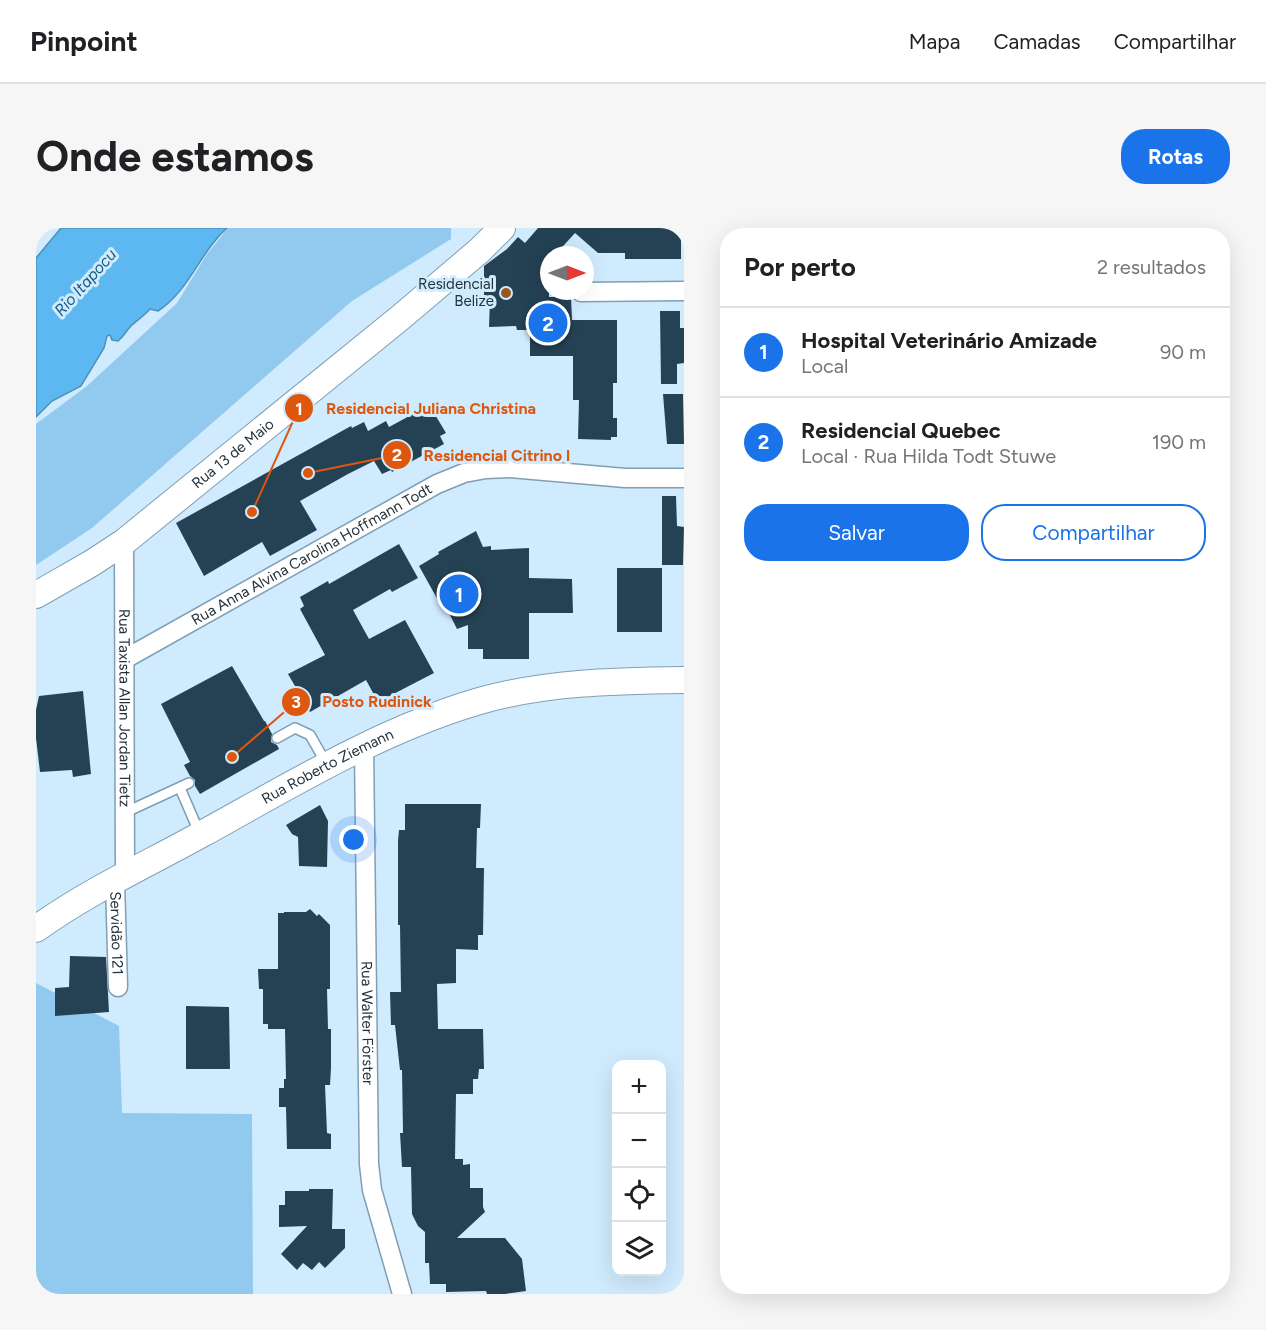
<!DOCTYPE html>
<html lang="pt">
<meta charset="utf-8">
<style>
:root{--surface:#fff;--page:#f6f6f6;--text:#202124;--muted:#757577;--line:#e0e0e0;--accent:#1a73e8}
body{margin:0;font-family:Figtree,sans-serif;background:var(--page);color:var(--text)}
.controls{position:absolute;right:18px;bottom:18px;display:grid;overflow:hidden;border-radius:12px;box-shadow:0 6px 24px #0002}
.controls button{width:54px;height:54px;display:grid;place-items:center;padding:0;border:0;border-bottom:2px solid var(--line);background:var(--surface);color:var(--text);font:30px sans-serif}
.compass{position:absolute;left:504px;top:18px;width:54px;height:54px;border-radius:50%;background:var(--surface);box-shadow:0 6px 24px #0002;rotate:90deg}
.you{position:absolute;left:318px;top:612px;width:21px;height:21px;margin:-15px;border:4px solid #fff;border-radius:50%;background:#1a73e8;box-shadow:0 0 0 9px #1a73e833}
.badge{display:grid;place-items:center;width:39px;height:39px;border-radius:50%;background:var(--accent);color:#fff;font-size:20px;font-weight:700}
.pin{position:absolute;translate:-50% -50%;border:3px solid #fff;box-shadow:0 2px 6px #0006}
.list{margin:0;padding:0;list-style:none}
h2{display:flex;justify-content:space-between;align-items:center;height:78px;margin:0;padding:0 24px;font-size:26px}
h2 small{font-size:20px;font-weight:400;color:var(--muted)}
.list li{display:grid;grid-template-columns:39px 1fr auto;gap:18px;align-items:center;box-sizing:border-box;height:90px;padding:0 24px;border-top:2px solid var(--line)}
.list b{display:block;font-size:22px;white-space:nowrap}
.list p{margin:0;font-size:20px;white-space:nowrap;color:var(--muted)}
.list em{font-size:20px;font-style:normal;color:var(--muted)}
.actions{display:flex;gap:12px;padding:18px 24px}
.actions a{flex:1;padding:14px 0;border:2px solid var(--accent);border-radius:24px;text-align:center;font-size:21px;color:var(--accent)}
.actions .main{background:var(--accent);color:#fff}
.icon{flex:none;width:33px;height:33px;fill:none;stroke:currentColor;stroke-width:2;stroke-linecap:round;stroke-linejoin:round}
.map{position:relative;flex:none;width:648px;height:1066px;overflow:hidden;border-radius:24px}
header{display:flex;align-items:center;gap:36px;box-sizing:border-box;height:84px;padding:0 30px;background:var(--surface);border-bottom:2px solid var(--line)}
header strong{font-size:28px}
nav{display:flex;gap:33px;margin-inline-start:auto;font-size:21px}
.intro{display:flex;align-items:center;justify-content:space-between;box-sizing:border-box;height:144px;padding:0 36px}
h1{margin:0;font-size:42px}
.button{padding:15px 27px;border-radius:24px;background:var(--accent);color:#fff;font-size:21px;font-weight:700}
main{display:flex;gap:36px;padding:0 36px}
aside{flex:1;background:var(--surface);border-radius:24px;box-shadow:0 6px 24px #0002}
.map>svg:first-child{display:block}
</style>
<header>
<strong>Pinpoint</strong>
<nav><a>Mapa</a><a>Camadas</a><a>Compartilhar</a></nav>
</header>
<div class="intro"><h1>Onde estamos</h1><a class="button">Rotas</a></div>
<main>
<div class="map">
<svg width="648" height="1066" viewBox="0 0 648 1066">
<rect width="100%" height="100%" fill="#d0ebfe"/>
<path fill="#92c9ef" d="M192,0H415V11L316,73L56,300L0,337V196L51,158L141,75L171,26Z
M0,755L83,798L86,885L216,886L217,1066H0Z"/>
<path fill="#5db8f1" stroke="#4c90ba" stroke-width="1.5" d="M25,0H191C164,24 153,63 122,83L114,81C108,88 101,92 95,98C90,103 88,108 82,113L76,112L74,107L71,108L68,120L45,158L16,173L0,189V30Z"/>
<path fill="#254255" d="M502,0H645V31H589V25H562L539,5L519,27H513V69H535L536,92H581V155H577V190H581V209H575V212L542,211L543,172H537V128H494V102H481L480,98L453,99L454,70H448V38L471,21L482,9L489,15Z
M624,83H644V100H648V135L641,136V156H625Z
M627,166H647L648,216H631Z
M390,179L395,187L398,185L410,205L404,208L408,216L356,244L355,242L346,246L338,233L312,246L264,273L281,302L234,328L226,314L168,348L140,295L315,198L316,200L328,194L332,203L350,193L353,199Z
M626,268H640L641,298L648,299L647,337H626Z
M440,303L447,319L455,318V322L493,320V350L536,351L537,385H493V431H447V421H432V397L421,401L411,381L408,383L383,338L403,326L402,324Z
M363,316L382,350L356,364L354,361L317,382L333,411L369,392L398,445L342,474L330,452L274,484L252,446L289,427L264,381L268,378L264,369L292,353L293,356Z
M581,340H626V404H581Z
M196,438L228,493H229L236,506L235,514L241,517L243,521L164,566L159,558V552L154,548L148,537L154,534L125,476Z
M47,463L55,546L37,549L36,542L4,544L0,510V482L3,468Z
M369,576H445L444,600H441L440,640H448L447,707H442V722L420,721V755L401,756L402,801H447L448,841H443L442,851H437V866H420L419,931H427V937L434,936V960H447V979L449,984L421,1010H469L486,1031L490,1063L469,1066H451L450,1063L410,1064V1056H394L393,1035H389V1004L382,998L376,986L375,939H366L364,905H367L366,842H364L359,797H355L354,764H365L364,697H362V613L363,602H369Z
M284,577L292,593L291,639L263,638L262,609L256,606L250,597Z
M274,681L281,688L283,686L294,697V761H291L292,801H295V840L294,857H289L291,905L295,906V921H251L250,879H243V860H248V851H250L249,801H232V796H227V761H223L222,741H242V685H248V684H270Z
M34,728L70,729L73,784L19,788V760L33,759Z
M150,778L193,779L194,841H150Z
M273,961H297L296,1001H309V1020L289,1040L283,1034L276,1042L267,1035L261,1042L245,1026L271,998L243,999V977H249V963H273Z"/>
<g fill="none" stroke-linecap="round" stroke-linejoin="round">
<defs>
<path id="service" d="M241,510L259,500L274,507L290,535
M144,560L163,604
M88,585L153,555"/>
<g id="minor">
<path d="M545,64L648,63"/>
<path id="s1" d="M88,314L89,647"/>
<path id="s2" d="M89,431L401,256L428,245L450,241L474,240L589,250H648"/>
<path id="s3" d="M328,519L333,936L336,962L366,1066"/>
<path id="s4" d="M79,653L82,759"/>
</g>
<g id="secondary">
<path id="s5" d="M0,367L56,335L88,314L365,89L444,22L466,0"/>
<path id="s6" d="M0,701C51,664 110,637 166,606C255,557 343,503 440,474C508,454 578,453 648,452"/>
</g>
</defs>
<use href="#service" stroke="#7f9fb5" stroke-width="12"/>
<use href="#minor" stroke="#7f9fb5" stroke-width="21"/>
<use href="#secondary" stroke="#7f9fb5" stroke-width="28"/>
<use href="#service" stroke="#fff" stroke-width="9"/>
<use href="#minor" stroke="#fff" stroke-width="18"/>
<use href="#secondary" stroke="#fff" stroke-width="26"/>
</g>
<circle fill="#96581e" stroke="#d0ebfe" stroke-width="2" cx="470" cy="65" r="6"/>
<g text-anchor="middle" stroke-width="6" stroke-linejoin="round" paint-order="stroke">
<g font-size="15" fill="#25323b" stroke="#d0ebfe" text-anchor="end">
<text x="458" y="61">Residencial<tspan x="458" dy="17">Belize</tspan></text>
</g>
<g font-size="15" fill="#25323b" stroke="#d0ebfe">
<text dy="5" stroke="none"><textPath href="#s5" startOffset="243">Rua 13 de Maio</textPath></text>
<text dy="5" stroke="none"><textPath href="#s2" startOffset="214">Rua Anna Alvina Carolina Hoffmann Todt</textPath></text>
<text dy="5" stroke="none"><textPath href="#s1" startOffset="166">Rua Taxista Allan Jordan Tietz</textPath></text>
<text dy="5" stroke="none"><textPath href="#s6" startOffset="334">Rua Roberto Ziemann</textPath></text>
<text dy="5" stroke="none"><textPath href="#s4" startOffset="52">Servidão 121</textPath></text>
<text dy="5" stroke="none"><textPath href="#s3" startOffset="276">Rua Walter Förster</textPath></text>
</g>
<g font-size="16" font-style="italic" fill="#165a81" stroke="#d0ebfe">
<text transform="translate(49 54) rotate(-48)" y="6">Rio Itapocu</text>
</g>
</g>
<path fill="none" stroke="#de570e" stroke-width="2" d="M216 284L263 180M272 245L361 227M196 529L260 474"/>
<g fill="#de570e" stroke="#d0ebfe" stroke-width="2">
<circle cx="216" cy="284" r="6"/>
<circle cx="272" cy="245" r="6"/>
<circle cx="196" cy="529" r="6"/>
<circle cx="263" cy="180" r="15"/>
<circle cx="361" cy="227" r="15"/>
<circle cx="260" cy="474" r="15"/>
</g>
<g font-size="18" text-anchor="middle" font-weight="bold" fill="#fff">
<text x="263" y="187">1</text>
<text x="361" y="233">2</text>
<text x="260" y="480">3</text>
</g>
<g font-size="16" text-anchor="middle" font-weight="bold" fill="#de570e" stroke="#d0ebfe" stroke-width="6" stroke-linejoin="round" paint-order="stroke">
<text x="395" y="186">Residencial Juliana Christina</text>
<text x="461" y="233">Residencial Citrino I</text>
<text x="341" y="479">Posto Rudinick</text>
</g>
</svg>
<div class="controls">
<button>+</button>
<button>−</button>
<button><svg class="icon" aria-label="locate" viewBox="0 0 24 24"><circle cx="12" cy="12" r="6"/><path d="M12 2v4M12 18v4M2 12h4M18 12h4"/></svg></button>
<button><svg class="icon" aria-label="layers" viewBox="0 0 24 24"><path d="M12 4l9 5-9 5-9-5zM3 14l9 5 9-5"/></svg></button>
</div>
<svg class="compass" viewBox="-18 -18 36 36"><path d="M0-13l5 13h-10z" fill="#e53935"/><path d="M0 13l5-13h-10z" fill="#757577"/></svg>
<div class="you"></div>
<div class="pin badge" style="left:423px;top:366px">1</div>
<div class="pin badge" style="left:512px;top:95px">2</div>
</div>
<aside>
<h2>Por perto<small>2 resultados</small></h2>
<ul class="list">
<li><span class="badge">1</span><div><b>Hospital Veterinário Amizade</b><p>Local</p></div><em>90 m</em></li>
<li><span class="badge">2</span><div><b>Residencial Quebec</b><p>Local · Rua Hilda Todt Stuwe</p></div><em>190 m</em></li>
</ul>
<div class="actions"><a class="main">Salvar</a><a>Compartilhar</a></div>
</aside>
</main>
